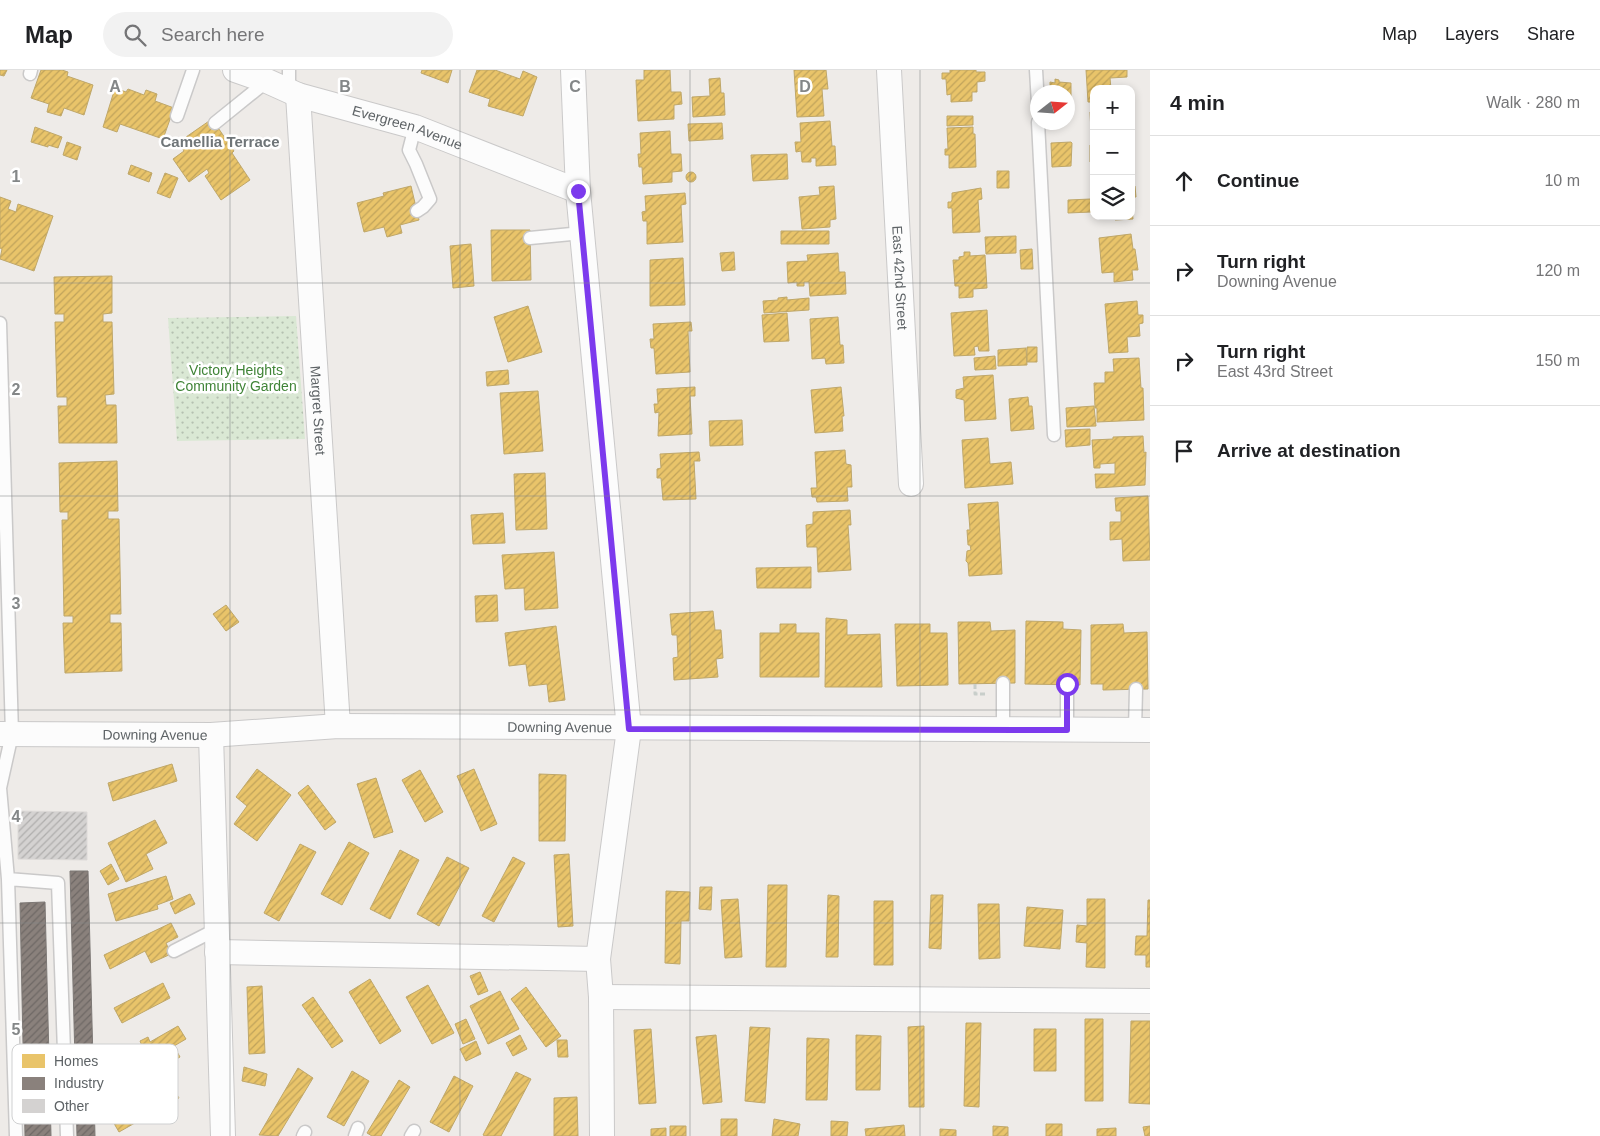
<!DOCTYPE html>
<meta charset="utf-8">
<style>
:root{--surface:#fff;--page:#f2f2f2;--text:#202124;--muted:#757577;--line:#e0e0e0}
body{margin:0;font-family:Arial,sans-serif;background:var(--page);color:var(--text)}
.controls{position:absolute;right:15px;top:15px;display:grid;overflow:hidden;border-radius:10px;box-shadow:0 2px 8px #0003}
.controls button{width:45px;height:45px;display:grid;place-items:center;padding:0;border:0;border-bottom:1px solid var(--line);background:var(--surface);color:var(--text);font:25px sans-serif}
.compass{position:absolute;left:1030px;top:15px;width:45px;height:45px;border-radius:50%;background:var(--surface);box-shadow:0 2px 8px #0003;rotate:73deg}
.stop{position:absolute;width:15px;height:15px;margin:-11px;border:4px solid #7c3aed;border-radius:50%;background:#fff}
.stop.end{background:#7c3aed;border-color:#fff;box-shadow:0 1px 5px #0008}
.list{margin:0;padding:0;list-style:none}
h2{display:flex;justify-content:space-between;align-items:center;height:65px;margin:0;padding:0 20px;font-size:21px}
h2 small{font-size:16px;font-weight:400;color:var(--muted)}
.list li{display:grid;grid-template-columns:32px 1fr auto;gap:15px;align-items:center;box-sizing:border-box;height:90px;padding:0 20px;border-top:1px solid var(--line)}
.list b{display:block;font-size:19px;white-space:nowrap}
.list p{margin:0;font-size:16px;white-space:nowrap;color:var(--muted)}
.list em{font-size:16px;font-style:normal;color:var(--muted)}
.icon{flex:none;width:28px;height:28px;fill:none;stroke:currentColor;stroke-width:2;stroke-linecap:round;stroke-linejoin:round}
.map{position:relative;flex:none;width:1150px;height:1066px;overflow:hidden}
header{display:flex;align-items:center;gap:30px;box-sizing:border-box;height:70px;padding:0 25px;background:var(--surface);border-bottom:1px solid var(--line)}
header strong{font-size:24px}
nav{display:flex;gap:28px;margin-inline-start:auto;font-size:18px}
.search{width:350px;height:45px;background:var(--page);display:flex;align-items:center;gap:12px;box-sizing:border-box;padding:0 18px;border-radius:28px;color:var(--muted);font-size:19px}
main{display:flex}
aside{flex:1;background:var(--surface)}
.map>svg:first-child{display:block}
</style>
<header>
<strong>Map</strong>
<div class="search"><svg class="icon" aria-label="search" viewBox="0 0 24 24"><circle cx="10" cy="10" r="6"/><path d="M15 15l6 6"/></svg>Search here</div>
<nav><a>Map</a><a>Layers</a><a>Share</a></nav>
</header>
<main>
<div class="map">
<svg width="1150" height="1066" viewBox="0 0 1150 1066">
<defs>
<pattern id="grass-dots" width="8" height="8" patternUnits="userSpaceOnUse" patternTransform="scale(1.25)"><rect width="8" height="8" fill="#dae8d4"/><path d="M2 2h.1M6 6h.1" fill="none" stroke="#b4c0b0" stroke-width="1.8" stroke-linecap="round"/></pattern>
<pattern id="homes-hatch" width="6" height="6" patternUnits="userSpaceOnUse" patternTransform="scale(1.25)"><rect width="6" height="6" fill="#e9c46a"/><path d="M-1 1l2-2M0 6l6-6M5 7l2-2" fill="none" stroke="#c0a35b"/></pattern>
<pattern id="industry-hatch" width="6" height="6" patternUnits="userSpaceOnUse" patternTransform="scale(1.25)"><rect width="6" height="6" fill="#8a817c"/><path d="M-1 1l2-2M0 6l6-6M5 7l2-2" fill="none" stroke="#6e6865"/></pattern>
<pattern id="building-hatch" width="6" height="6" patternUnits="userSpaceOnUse" patternTransform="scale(1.25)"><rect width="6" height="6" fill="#d4d2d1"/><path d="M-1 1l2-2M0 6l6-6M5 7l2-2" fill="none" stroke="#afaead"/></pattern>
</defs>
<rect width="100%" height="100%" fill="#eeebe8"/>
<path fill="url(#grass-dots)" d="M296,246L305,369L177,371L168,248Z"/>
<path fill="url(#homes-hatch)" stroke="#bfa769" d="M0,0H7L4,6L0,5Z
M41,0H62L68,2L67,6L93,15L84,45L64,38L61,46L47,42L49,34L31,28Z
M422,0H452L448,13L421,3Z
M477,0H495L520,9L523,1L537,7L523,46L488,36L490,29L469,22Z
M644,0H670L671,22H681L682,34L674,35V49L638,51L636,10H644Z
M794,0H826L828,19H822L824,46L797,47Z
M950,0H976V2H985V11L977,12V22H972V31L951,32V24L947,25L946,9H942V3H950Z
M1086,0H1127V7L1110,8L1111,19H1094V32H1088Z
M720,8L721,23H724L725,45L693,47L692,27L710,26L709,9Z
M1055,9L1059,10V12L1071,13V33H1068V22H1050V12L1055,13Z
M115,18L126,22L128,19L144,25L146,20L157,24L155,31L174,38L163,69L120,54L117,62L103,57Z
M1090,42H1094V62H1091Z
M947,46H973V55L947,56Z
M212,49L234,81L232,83L250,110L221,130L205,106L209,103L207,99L189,112L173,89L184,81L180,75L188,70L186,67Z
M830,51L832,76H835L836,95L816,96V88H811V92H802L801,81L796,82L795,72H801L800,53Z
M722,53L723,69L689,71L688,54Z
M35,57L62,67L58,78L48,75V77L31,72Z
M973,57V64H975L976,97L949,98V85H945V79H948L947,58Z
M670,61L671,84H681L682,101L672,102V112L643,114L642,97H639L638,84H641L640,63Z
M67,72L81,77L77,90L63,85Z
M1071,72L1072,73L1071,96L1052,97L1051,73Z
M1090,75H1094V92H1090Z
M787,84L788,109L753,111L751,85Z
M131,95L152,103L149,112L128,104Z
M997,101H1009V118H997Z
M686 107a5 5 0 1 1 10 0a5 5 0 1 1-10 0Z
M165,103L178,108L170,128L157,123Z
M411,116L419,150L400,155L402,163L387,167L384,157L364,162L357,133L384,126L383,123Z
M834,116L836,149L830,150V157L802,159L799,127L820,125L819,117Z
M1131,116H1135L1136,127H1131Z
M981,118L982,129L978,130L980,162L953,163L952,138H948V132H951L952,130V123Z
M685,123L686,134L681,135L683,172L647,174V151H643L642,142L646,141L645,126Z
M0,127L11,131L8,139L16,142L18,134L53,146L34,201L0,189L2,179L0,178Z
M1091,129V142L1068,143V130Z
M1131,130L1133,149L1115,150L1114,146H1131Z
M491,160H530L531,210L492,211Z
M781,161H829V174H781Z
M1131,164L1133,179H1135L1138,200H1132L1133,210L1114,212V202L1102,203L1099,168Z
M1016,166V183L986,184L985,167Z
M471,174L474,216L453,218L450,176Z
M1032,179L1033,199H1021L1020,180Z
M734,182L735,200L722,201L720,183Z
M964,182H970V186L985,185L987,218L973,219V227L959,228V216H955L953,190H959V187L964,186Z
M838,183L839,202H845L846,224L810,226L809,212H804V216H797V212L788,213L787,192L808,191L807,185Z
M683,188L685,235L650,236V190Z
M112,206V243L103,244V252H112L114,324L105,325L106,335H116L117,373H59L58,336H67V327H57L55,252H64V244H55L54,207Z
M787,227V230L809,228V240L764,243L763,231L778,230V228Z
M1137,231L1138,245H1143V253L1139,254L1140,266L1127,267L1128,282L1109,283L1105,234Z
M528,236L542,282L508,292L494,247Z
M987,240L989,281H979L978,276L974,277L975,285L954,286L951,243Z
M787,243L789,271L764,272L762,245Z
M838,247L840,275H843L844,293L826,294L825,288L812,289L810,249Z
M691,252L692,261H688L690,302L656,304L654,278H651L650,269H654L653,254Z
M1027,277H1037V292H1027Z
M1026,278L1027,295L998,296V280Z
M995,286L996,299L975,300L974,288Z
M1139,288L1141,318H1143L1144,350L1097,352V338H1095L1094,313H1105V302H1114L1113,289Z
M508,300L509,314L487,316L486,302Z
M993,305L996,349L965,351L964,330L956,328V320L964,318L963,307Z
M695,317V326H690L692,364L658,366L659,342L655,343L654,334H658L657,319Z
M841,317L844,346H842L843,361L815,363L811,320Z
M538,321L543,381L504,384L500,323Z
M1028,327L1029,336H1032L1034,359L1011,361L1009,329Z
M1094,336L1096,356L1067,357L1066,338Z
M742,350L743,375L710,376L709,351Z
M1090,359V375L1066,377L1065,360Z
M1143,366L1144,383L1146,382L1145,415L1096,418L1095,404H1115V393L1100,394V398H1094L1092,370L1113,369V367Z
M988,368L990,394L1011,392L1013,414L965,418L962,370Z
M845,380L846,394L851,395L852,417H847L848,431L817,432L816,427H812L811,418H817L815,382Z
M699,382L700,391H694L696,429L663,430L661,408H657V399L661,398L660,384Z
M117,391L118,441H108V449H119L121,544H110V553H121L122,601L65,603L63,553H73V546H64L62,450H68V442H60L59,393Z
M545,403L547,459L516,460L514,404Z
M1148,426L1150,490L1123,491L1122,469L1110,470V452H1121V441H1116L1115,428Z
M998,432L1002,504L969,506L968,493L966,491L967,481L971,480L970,475H968L967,460H970L968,434Z
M850,440L851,455H848L851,500L818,502L817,477H807L806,455L813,454V442Z
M503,443L505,473L473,474L471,445Z
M554,482L558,538L525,540L524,518L505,519L502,485Z
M811,497V518H757L756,498Z
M497,525L498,551L476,552L475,526Z
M226,535L239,552L226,561L213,544Z
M713,541L715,560H721L723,588L716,589L718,607L674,610L673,588L678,587L677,565H672L670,544Z
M826,548L847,550V565L880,564L882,617H825Z
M1026,551L1063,552V559L1081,560L1080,615L1025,614Z
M958,552H990L991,561L1015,560V613L959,614Z
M780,554H796V563H819V607H760V563H780Z
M895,554H930V563H947L948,615L897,616Z
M1123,554L1124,563L1147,562L1148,619L1103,620V614H1091V555Z
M556,556L565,630L549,632L547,614L529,616L526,594L509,596L505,563Z
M172,694L177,711L113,731L108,713Z
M257,699L291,725L257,771L234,754L247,736L236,727Z
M474,699L497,754L481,761L457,706Z
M420,700L443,742L425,752L402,710Z
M539,704L566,705L565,771H539Z
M376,708L393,762L374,768L357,714Z
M308,715L336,752L325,760L298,723Z
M155,750L167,773L146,784L153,799L126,812L108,773Z
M349,772L369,783L342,835L321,824Z
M300,774L316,782L279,851L264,843Z
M400,780L419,790L390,849L370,839Z
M569,784L573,856L558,857L554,785Z
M447,787L469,798L439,856L417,844Z
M513,787L525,793L494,852L482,846Z
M111,794L119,809L108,815L100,801Z
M166,806L173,829L157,835L158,839L116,851L108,824Z
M768,815H787L786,897H766Z
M700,817H712L711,840L699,839Z
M666,821L690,822L689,851H681L680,894L665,893Z
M190,824L195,834L175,844L170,833Z
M828,825L839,826L838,887H826Z
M931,825H943L941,879L929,878Z
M738,829L742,887L725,888L721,830Z
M1087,829H1105V898L1086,897L1087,873L1076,872L1077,855L1087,856Z
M1148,830H1150V897H1146V885H1135L1136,866H1147Z
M874,831H893V895H874Z
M978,834H999L1000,888L979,889Z
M1027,837L1063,840L1060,879L1024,876Z
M171,853L178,867L166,873L171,884L151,893L145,881L110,899L104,885Z
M480,902L488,921L478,925L470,906Z
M370,909L401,961L380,974L349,922Z
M163,913L170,928L122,953L114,938Z
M428,915L454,963L432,974L406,927Z
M262,916L265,983L249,984L247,917Z
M526,917L561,966L546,977L511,929Z
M500,921L519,959L488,974L470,936Z
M313,927L343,971L332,978L302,935Z
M466,949L475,969L463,974L455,954Z
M1085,949H1103V1031H1085Z
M1131,951H1150V1034L1129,1033Z
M966,953H981L979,1037L964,1036Z
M178,956L186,969L174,976L180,987L159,999L153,988L124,1004L116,991L142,976L140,971L148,967L150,972Z
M924,956V1037H909L908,957Z
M750,957L770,958L765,1033L745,1031Z
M651,959L656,1033L639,1034L634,960Z
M1034,959H1056V1001H1034Z
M520,965L527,979L513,986L506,973Z
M716,965L722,1032L703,1034L696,967Z
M856,965L881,966L880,1020H856Z
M807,968L829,969L827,1030H806Z
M557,970H567L568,987H558Z
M476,971L481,984L466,991L460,979Z
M244,997L267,1004L265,1016L242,1011Z
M298,998L313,1008L278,1066L259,1065Z
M352,1001L369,1011L344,1056L327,1047Z
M516,1002L531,1009L501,1066H485L483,1065Z
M454,1006L473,1016L449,1062L430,1052Z
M399,1010L410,1017L381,1066H372L367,1063Z
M172,1016L179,1028L119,1062L112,1050Z
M577,1027L578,1066H554V1028Z
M721,1049H737V1066H721Z
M774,1049L800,1054L798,1066H772Z
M831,1051L848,1052L847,1066H831Z
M1046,1054H1062V1066H1046Z
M904,1055L905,1066H866L865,1059Z
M670,1056H686V1066H670Z
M993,1056L1008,1057V1066H993Z
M1150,1056V1066H1145L1143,1057Z
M666,1058V1066H651V1059Z
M1116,1058V1066H1097V1059Z
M940,1059L956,1060V1066H940Z"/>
<path fill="url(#industry-hatch)" stroke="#7d7875" d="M70,801H88L95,1066H77Z
M45,832L51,1066H25L20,833Z"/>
<path fill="url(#building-hatch)" stroke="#dddad8" d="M18,741L87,742V790L18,789Z"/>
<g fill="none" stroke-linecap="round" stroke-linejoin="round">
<defs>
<path id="lane" d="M289,0V21
M1036,0L1038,34
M30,4L31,0
M177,46L193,0
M1038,52L1054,365
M215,53L267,11
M415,57L409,80L416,94L430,129L423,137L417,141
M530,168L582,163
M0,253L12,664L0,718L8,809L16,1066
M1003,660V613
M1067,660V614
M1135,660L1136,619
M8,809L58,813L67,1066
M174,881L217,859
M303,1066L305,1062
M355,1066L358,1058
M411,1066L414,1061"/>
<g id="street">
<path id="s1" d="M235,0L267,11L298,25L415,57L578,121"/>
<path d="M573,0L578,121L629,659L598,889L601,927L602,1066"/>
<path id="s2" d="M889,0L911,414"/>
<path id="s3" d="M298,25L338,656"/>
<path id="s4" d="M0,664L211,665L338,656L1150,660"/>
<path d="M211,665L223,1066"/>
<path d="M217,882L598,889"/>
<path d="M601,927L1150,931"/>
</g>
</defs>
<use href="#lane" stroke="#cac9c9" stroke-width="15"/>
<use href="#street" stroke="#cac9c9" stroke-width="26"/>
<path stroke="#c8ceca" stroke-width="3" stroke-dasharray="5 2.5" stroke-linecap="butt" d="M975,614V624H985"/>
<use href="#lane" stroke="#fcfcfc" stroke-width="12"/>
<use href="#street" stroke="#fcfcfc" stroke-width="24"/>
</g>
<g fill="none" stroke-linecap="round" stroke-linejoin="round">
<path stroke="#7c3aed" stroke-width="6" d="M578,121L629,659L1067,660V614"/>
</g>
<path fill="none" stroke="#848788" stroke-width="1" stroke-opacity="0.55" d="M230,0V1066M460,0V1066M690,0V1066M920,0V1066M0,213H1150M0,426H1150M0,640H1150M0,853H1150"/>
<g text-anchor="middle" stroke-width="5" stroke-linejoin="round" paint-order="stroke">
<g font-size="14" fill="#5e6366" stroke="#fff">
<text dy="5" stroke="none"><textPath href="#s1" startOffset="182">Evergreen Avenue</textPath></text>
<text dy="5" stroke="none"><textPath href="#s2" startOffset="208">East 42nd Street</textPath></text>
<text dy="5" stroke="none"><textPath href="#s3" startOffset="316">Margret Street</textPath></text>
<text dy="5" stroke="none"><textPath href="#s4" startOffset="560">Downing Avenue</textPath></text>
<text dy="5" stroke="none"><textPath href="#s4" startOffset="155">Downing Avenue</textPath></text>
</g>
<g font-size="14" fill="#408437" stroke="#fff">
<text x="236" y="305">Victory Heights<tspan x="236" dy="16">Community Garden</tspan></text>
</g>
<g font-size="15" font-weight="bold" fill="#6f7578" stroke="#fff">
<text x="220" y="77">Camellia Terrace</text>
</g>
</g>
<rect x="12" y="974" width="166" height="80" rx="8" fill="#fff" stroke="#cfd0d1" stroke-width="1"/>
<rect x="22" y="984" width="23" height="14" fill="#e9c46a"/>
<rect x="22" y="1007" width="23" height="13" fill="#8a817c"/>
<rect x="22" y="1029" width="23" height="14" fill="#d4d2d1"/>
<g font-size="14" fill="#5e6366">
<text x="54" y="996">Homes</text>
<text x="54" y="1018">Industry</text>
<text x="54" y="1041">Other</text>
</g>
<g font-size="16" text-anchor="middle" font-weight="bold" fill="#848788" stroke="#fff" stroke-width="5" stroke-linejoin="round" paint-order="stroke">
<text x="115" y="22">A</text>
<text x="345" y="22">B</text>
<text x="575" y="22">C</text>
<text x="805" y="22">D</text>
<text x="16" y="112">1</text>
<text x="16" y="325">2</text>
<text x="16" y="539">3</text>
<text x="16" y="752">4</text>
<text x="16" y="965">5</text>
</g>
</svg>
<div class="controls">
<button>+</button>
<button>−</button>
<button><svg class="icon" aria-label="layers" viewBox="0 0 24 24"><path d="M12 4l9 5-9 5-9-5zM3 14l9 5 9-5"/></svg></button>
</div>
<svg class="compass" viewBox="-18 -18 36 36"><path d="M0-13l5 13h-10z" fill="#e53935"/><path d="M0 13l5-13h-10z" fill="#757577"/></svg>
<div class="stop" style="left:1067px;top:614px"></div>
<div class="stop end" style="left:578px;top:121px"></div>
</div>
<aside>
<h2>4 min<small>Walk · 280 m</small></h2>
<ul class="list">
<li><svg class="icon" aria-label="ahead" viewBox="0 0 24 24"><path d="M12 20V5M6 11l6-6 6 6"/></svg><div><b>Continue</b></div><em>10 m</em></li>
<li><svg class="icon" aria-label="right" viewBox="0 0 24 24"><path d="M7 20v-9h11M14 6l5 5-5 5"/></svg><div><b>Turn right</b><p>Downing Avenue</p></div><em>120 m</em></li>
<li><svg class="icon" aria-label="right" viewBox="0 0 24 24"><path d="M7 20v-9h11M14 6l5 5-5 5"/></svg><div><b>Turn right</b><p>East 43rd Street</p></div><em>150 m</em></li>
<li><svg class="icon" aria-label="arrive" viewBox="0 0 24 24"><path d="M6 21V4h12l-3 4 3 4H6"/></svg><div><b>Arrive at destination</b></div></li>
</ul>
</aside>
</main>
